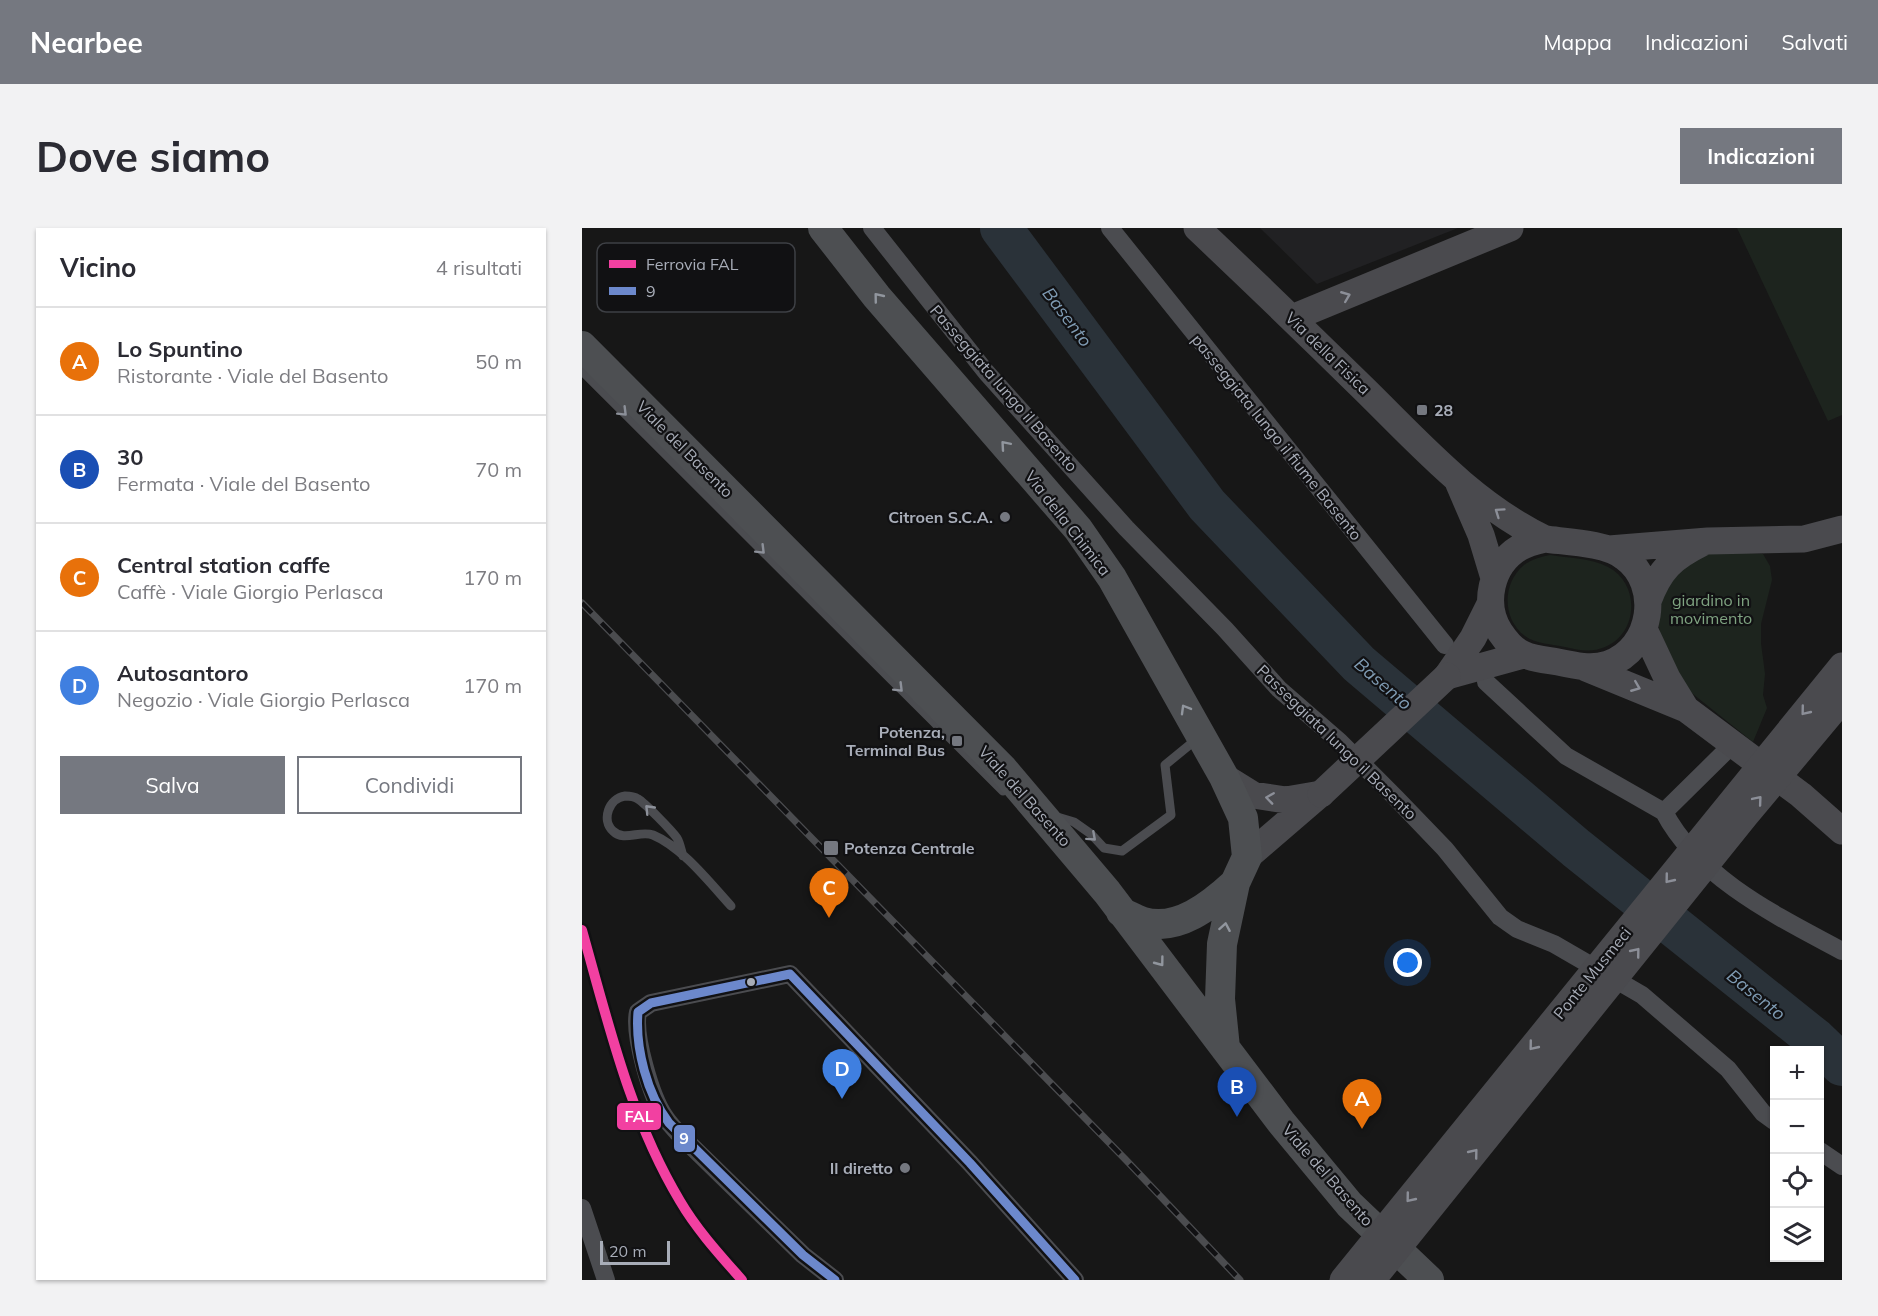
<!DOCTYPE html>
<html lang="it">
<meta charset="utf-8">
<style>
:root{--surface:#fff;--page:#f2f2f3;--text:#2b2b33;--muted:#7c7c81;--line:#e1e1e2;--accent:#757880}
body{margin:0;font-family:Mulish,sans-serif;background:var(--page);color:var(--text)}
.controls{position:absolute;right:18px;bottom:18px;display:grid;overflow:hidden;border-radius:0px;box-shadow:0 2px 4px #0004}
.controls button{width:54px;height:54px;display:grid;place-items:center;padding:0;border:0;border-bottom:2px solid var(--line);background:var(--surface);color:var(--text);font:30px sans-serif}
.scale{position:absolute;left:18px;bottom:15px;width:70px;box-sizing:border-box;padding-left:6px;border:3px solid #a8adb8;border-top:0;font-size:16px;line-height:21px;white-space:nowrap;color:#a8adb8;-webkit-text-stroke:4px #111113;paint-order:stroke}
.you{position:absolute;left:826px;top:735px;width:21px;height:21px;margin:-15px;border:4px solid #fff;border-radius:50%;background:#1a73e8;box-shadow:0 0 0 9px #1a73e833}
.badge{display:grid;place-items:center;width:39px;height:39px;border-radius:50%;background:var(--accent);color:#fff;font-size:20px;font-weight:700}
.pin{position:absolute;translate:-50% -50px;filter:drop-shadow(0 2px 3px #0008)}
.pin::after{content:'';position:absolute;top:32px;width:21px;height:18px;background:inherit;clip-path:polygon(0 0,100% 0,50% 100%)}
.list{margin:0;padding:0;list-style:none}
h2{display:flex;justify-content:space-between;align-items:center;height:78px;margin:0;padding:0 24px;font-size:26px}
h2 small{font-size:20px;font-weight:400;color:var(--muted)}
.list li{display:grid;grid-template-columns:39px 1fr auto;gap:18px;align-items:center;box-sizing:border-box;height:108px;padding:0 24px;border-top:2px solid var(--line)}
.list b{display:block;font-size:22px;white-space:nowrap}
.list p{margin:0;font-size:20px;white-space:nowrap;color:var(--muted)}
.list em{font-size:20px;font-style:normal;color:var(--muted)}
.actions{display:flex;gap:12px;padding:18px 24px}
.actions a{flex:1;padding:14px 0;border:2px solid var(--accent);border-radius:0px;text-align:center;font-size:21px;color:var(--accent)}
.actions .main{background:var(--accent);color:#fff}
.icon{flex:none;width:33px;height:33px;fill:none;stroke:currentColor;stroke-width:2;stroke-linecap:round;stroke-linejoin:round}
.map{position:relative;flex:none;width:1260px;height:1052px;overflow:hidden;border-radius:0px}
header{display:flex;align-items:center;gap:36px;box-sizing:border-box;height:84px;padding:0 30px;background:var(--accent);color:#fff}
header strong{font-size:28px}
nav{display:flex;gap:33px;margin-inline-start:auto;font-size:21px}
.intro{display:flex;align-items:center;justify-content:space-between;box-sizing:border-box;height:144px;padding:0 36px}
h1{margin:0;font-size:42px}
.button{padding:15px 27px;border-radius:0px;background:var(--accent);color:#fff;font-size:21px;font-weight:700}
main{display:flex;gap:36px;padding:0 36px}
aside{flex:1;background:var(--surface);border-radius:0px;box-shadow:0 2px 4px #0004}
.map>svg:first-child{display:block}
</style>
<header>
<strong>Nearbee</strong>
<nav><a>Mappa</a><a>Indicazioni</a><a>Salvati</a></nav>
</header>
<div class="intro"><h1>Dove siamo</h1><a class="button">Indicazioni</a></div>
<main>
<aside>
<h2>Vicino<small>4 risultati</small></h2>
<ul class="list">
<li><span class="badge" style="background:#e8710a">A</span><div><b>Lo Spuntino</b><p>Ristorante · Viale del Basento</p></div><em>50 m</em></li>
<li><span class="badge" style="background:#1a4fb4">B</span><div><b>30</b><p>Fermata · Viale del Basento</p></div><em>70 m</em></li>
<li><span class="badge" style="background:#e8710a">C</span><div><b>Central station caffe</b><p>Caffè · Viale Giorgio Perlasca</p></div><em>170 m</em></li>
<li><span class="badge" style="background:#3f7fe0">D</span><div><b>Autosantoro</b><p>Negozio · Viale Giorgio Perlasca</p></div><em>170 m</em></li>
</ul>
<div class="actions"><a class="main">Salva</a><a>Condividi</a></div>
</aside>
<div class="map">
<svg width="1260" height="1052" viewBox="0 0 1260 1052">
<rect width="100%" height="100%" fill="#171717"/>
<path fill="#212123" d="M678,0H876L735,56Z"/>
<path fill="#1d241e" d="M1155,0H1260V187L1246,193Z
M1143,324L1181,326L1188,338L1190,352L1179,396V415L1183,446L1181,467L1185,480L1171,514L1106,462L1079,412L1077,399L1076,384L1081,361L1116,327Z
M968,327C986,330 1009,330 1026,339C1058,355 1057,405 1023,419C1009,425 997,422 983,419C970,416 954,416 943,408C920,391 920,355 942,337C950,331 959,329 968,327Z"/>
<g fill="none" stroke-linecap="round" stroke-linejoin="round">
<path stroke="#2a3239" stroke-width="42" d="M419,0L625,277L777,436L994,620L1233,811L1260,837"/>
<path stroke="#4b4c50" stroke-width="9" d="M0,143L421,563
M472,588L492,594L509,606L522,620L540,623L589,587L583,537L616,510
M101,628C99,622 98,615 95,610C90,603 63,575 56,571C53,569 48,568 43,568C27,570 19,592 31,603C42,614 58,602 71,607C100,619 128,655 149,678"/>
<path stroke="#4b4c50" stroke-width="18" d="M290,0L404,144L544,300L643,401L697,461L758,514L814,570L863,621L918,689L935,701L972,716L1060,767L1146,841L1181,885L1192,893
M528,0L863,417
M904,454L984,528L1082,584
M1152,515L1082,584C1117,651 1197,689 1260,723
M1238,923L1260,938
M0,980L24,1052
M253,1052L221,1027L95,904C91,899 86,894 83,889C69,869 51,807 56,784L69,775L208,746L388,935L493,1052"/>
<path stroke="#4a4a4e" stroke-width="27" d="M615,0C671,53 727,107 782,161C838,216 891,276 963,311
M710,90L928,0
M877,256L899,307L912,350
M963,311C986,314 1024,315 1042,329C1080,356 1071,421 1026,436C1008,442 993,437 976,434C965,432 951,431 941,426C931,422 924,413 918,404C900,376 909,337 937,320C945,315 954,313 963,311Z
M1027,321L1126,313L1222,311L1260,301
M1066,373C1078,341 1090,330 1120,315
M1062,401L1085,450L1104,481
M1004,440L1104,481L1219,567L1260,603
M865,448L891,410L908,376
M865,448L941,427
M642,549L671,567L704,572L739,566
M665,629L737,567"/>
<path stroke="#4d4f52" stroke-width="30" d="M241,0L295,69L496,301L530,350L642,549L661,590L665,629L653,655L640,716L638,771L643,820
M0,118L420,540L525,664L699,894L767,976L847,1052
M539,684C546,687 554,692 561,694C596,704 629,677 653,655"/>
<defs>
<path id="rail" d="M0,375L544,932L658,1052"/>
</defs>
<use href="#rail" stroke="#4b4c4f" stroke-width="7"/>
<use href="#rail" stroke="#111113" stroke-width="4.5" stroke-dasharray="14" stroke-linecap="butt"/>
<path stroke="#4a4a4e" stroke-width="27" d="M739,566L865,448
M761,1052L1260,438
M790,1052L1163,588L1260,472"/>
<defs>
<path id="bus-1" d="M208,746L69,775L56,784C53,820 65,866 87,895L221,1027L253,1052
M208,746L388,935L493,1052"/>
</defs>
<use href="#bus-1" stroke="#111113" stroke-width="14"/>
<use href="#bus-1" stroke="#6c88cc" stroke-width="9"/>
<defs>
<path id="rail-1" d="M0,702C26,794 48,890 98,973C115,1002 138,1027 160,1052"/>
</defs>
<use href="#rail-1" stroke="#111113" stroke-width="15"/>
<use href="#rail-1" stroke="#f240a1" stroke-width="10"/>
</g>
<defs><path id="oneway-chevron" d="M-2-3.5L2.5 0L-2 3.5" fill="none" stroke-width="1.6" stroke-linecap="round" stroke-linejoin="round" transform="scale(1.5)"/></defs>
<g stroke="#8c8f98">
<use href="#oneway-chevron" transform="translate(764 68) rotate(-22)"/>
<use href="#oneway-chevron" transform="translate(917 284) rotate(-145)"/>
<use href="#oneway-chevron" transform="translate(1054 459) rotate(22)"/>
<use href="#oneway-chevron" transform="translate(1223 483) rotate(129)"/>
<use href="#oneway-chevron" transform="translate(688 570) rotate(-172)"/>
<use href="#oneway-chevron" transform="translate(1176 572) rotate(-50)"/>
<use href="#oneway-chevron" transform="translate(1087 651) rotate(129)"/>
<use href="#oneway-chevron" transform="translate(1054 724) rotate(-51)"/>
<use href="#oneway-chevron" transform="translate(951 818) rotate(129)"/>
<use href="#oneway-chevron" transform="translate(892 925) rotate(-51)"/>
<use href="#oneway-chevron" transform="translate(828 970) rotate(129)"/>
</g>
<g stroke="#91969e">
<use href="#oneway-chevron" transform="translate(296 69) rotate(-129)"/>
<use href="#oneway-chevron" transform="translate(423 217) rotate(-131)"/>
<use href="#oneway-chevron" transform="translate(603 481) rotate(-120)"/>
<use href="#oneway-chevron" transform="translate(643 699) rotate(-80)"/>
<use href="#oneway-chevron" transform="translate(578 734) rotate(53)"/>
</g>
<g stroke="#8c9099">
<use href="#oneway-chevron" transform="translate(41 184) rotate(45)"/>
<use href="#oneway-chevron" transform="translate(179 322) rotate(45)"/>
<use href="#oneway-chevron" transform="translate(317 460) rotate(45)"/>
<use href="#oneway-chevron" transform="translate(67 581) rotate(-134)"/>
<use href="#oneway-chevron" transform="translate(510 609) rotate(42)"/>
</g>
<g fill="#757880" stroke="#111113" stroke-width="2">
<rect x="834" y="176" width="12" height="12" rx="3"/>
<circle cx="423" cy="289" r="6"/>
<rect x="369" y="507" width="12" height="12" rx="3"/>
<rect x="241" y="612" width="16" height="16" rx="3"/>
<circle cx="323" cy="940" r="6"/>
</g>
<circle fill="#a8adb8" stroke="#111113" stroke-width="2" cx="169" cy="754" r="5"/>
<g text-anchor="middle" stroke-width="4.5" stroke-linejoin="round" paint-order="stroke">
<g font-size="16" fill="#a8adb8" stroke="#111113">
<text transform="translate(746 125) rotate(44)" y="6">Via della Fisica</text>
<text transform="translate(422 160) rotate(49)" y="6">Passeggiata lungo il Basento</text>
<text transform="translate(695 209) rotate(51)" y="6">passeggiata lungo il fiume Basento</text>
<text transform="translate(103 221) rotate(45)" y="6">Viale del Basento</text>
<text transform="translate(486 295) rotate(52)" y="6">Via della Chimica</text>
<text transform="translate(755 514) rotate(44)" y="6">Passeggiata lungo il Basento</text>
<text transform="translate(443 568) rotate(48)" y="6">Viale del Basento</text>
<text transform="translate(1010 745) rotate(-51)" y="6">Ponte Musmeci</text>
<text transform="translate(746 947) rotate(49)" y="6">Viale del Basento</text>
</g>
<g font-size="16" font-weight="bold" fill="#a8adb8" stroke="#111113" text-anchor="end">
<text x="852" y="188" text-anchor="start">28</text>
<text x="411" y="295">Citroen S.C.A.</text>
<text x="363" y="510">Potenza,<tspan x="363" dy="18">Terminal Bus</tspan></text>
<text x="262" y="626" text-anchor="start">Potenza Centrale</text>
<text x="311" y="946">Il diretto</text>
</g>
<g font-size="16" fill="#7fa381" stroke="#111113">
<text x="1129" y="378">giardino in<tspan x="1129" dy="18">movimento</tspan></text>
</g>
<g font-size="18" font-style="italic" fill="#7f9bb3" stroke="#111113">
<text transform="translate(485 89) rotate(53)" y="6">Basento</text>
<text transform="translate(801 456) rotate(41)" y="6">Basento</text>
<text transform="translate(1174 767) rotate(39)" y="6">Basento</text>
</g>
</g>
<rect x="15" y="15" width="198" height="69" rx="9" fill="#111113" stroke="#3e4045" stroke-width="1.5"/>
<rect x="27" y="32" width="27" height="8" fill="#f240a1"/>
<rect x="27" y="59" width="27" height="8" fill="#6c88cc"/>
<g font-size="16" fill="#a8adb8">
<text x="64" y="42">Ferrovia FAL</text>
<text x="64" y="69">9</text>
</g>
<g stroke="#111113" stroke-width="2">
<rect x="34" y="874" width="46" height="29" rx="6" fill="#f240a1"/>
<rect x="91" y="896" width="23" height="29" rx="6" fill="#6c88cc"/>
</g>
<g font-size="16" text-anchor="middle" font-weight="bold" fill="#fff">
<text x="57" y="894">FAL</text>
<text x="102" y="916">9</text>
</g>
</svg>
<div class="controls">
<button>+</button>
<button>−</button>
<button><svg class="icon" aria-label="locate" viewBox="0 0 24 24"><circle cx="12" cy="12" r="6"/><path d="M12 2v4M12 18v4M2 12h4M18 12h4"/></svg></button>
<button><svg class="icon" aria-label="layers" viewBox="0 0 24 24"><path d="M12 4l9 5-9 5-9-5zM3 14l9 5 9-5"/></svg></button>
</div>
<div class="scale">20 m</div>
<div class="you"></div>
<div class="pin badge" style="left:780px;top:901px;background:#e8710a">A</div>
<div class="pin badge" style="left:655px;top:889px;background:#1a4fb4">B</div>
<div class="pin badge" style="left:247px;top:690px;background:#e8710a">C</div>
<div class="pin badge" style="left:260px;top:871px;background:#3f7fe0">D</div>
</div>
</main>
